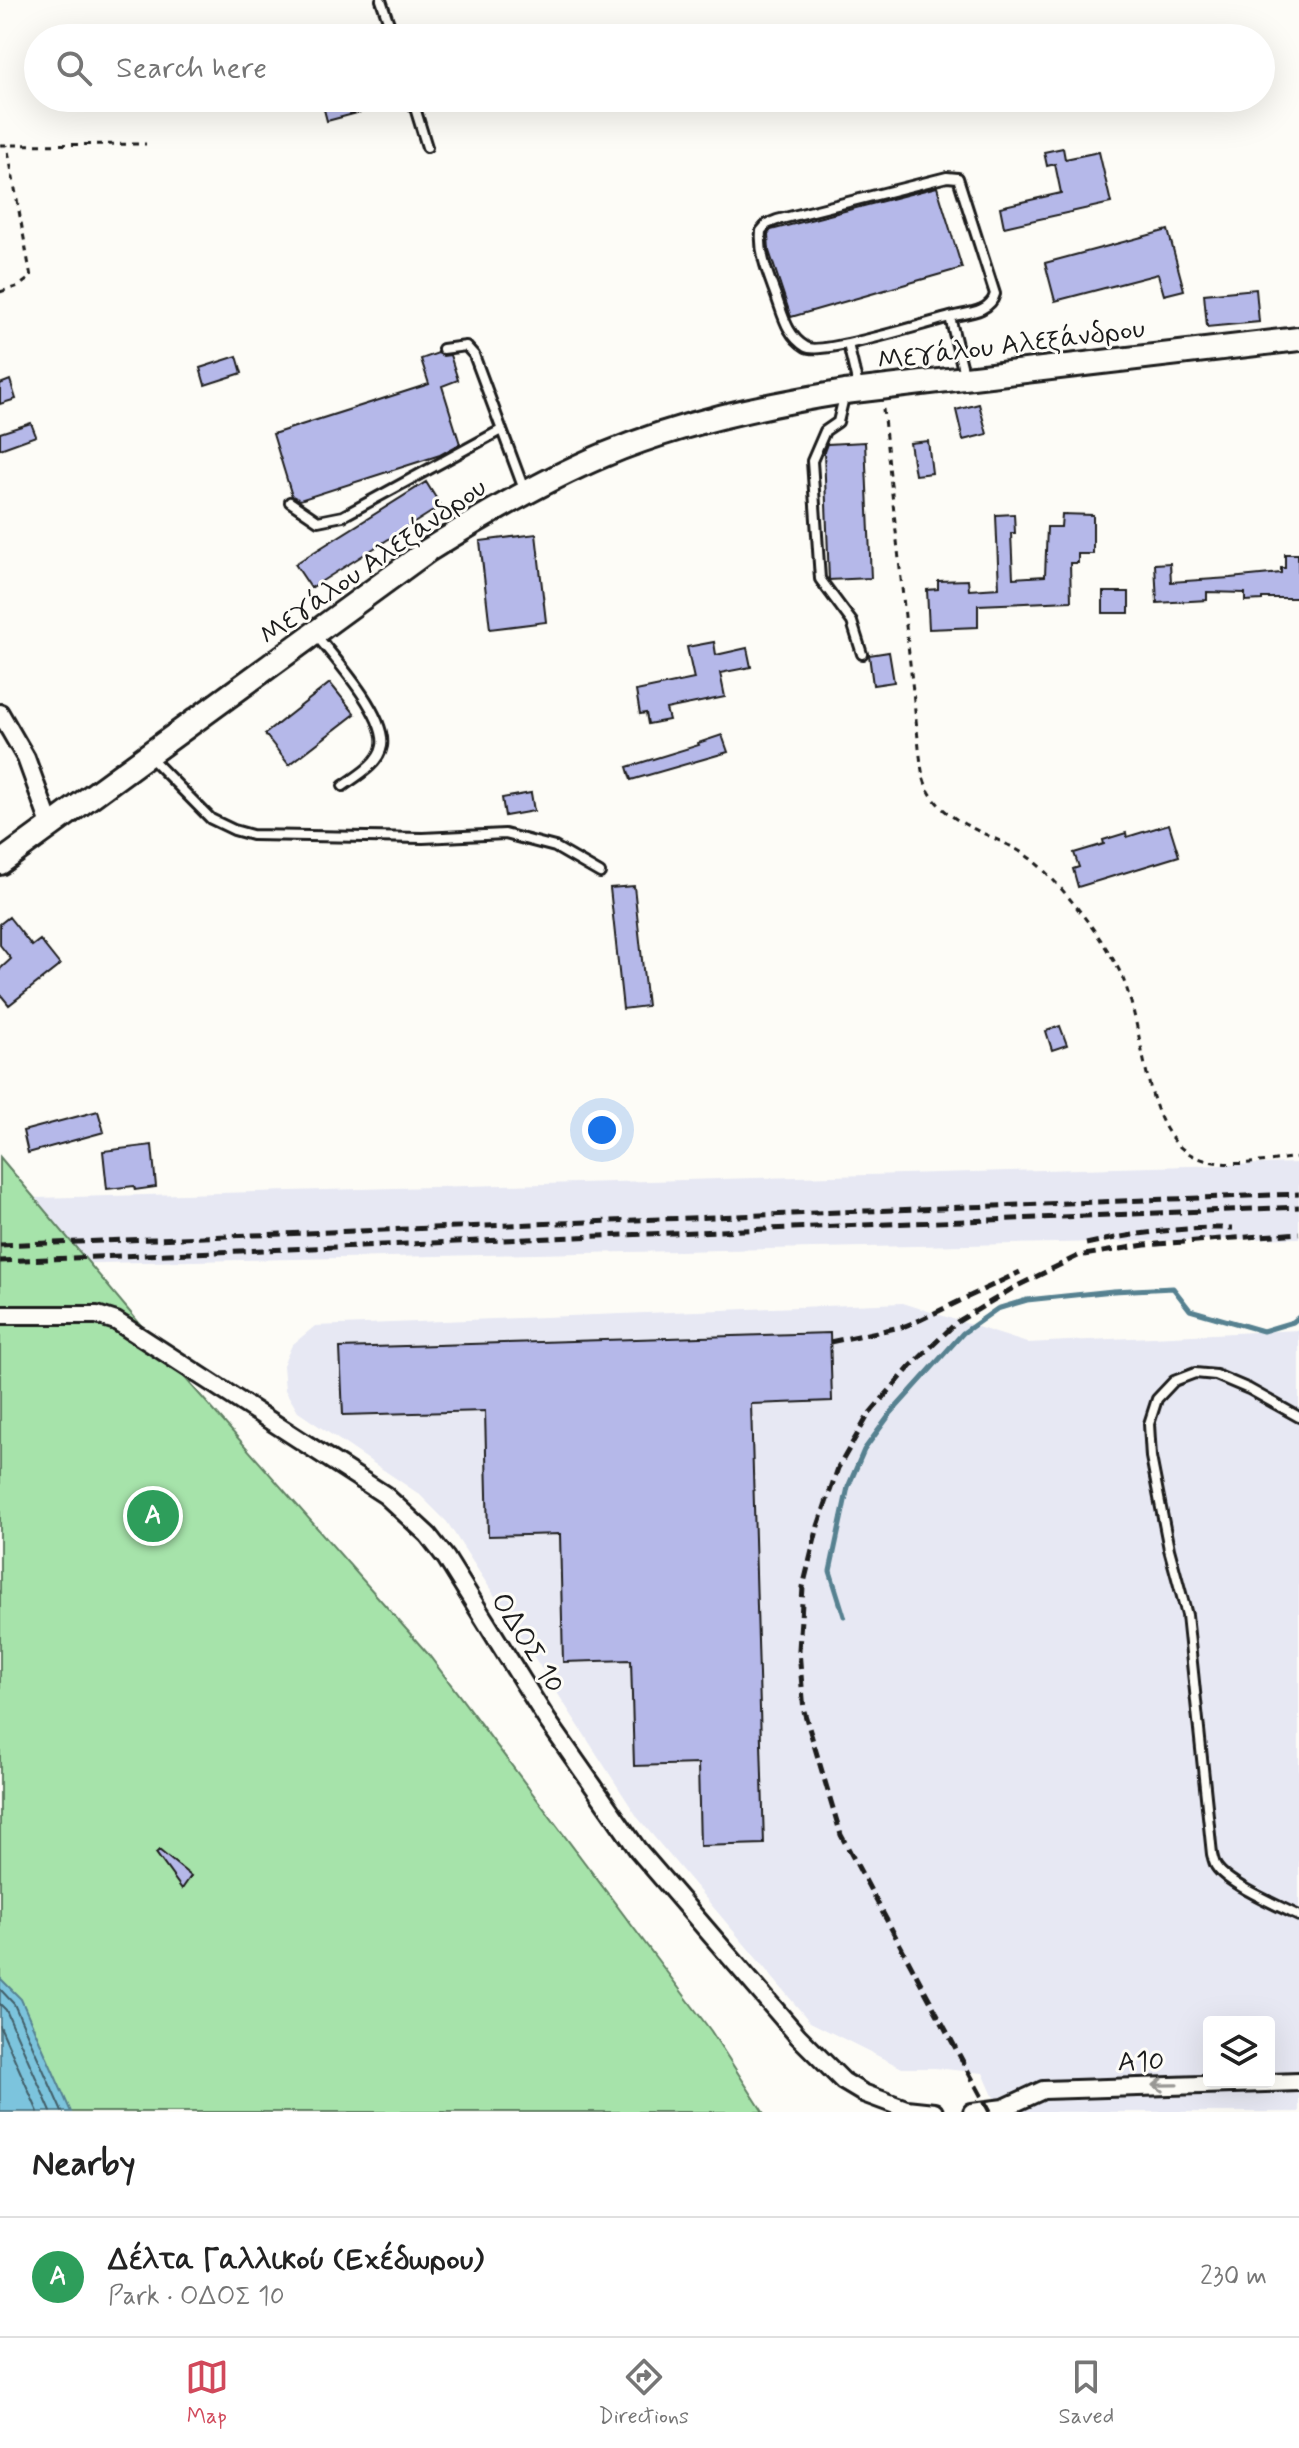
<!DOCTYPE html>
<meta charset="utf-8">
<style>
:root{--surface:#fff;--page:#f6f6f6;--text:#222;--muted:#767676;--line:#e0e0e0;--accent:#d1495b}
body{margin:0;font-family:Mynerve,sans-serif;background:var(--page);color:var(--text)}
.controls{position:absolute;right:24px;bottom:24px;display:grid;overflow:hidden;border-radius:8px;box-shadow:0 8px 32px #0002}
.controls button{width:72px;height:72px;display:grid;place-items:center;padding:0;border:0;border-bottom:2px solid var(--line);background:var(--surface);color:var(--text);font:40px sans-serif}
.you{position:absolute;left:602px;top:1130px;width:28px;height:28px;margin:-20px;border:6px solid #fff;border-radius:50%;background:#1a73e8;box-shadow:0 0 0 12px #1a73e833}
.badge{display:grid;place-items:center;width:52px;height:52px;border-radius:50%;background:var(--accent);color:#fff;font-size:26px;font-weight:700}
.pin{position:absolute;translate:-50% -50%;border:4px solid #fff;box-shadow:0 2px 8px #0006}
.list{margin:0;padding:0;list-style:none}
h2{display:flex;justify-content:space-between;align-items:center;height:104px;margin:0;padding:0 32px;font-size:34px}
h2 small{font-size:26px;font-weight:400;color:var(--muted)}
.list li{display:grid;grid-template-columns:52px 1fr auto;gap:24px;align-items:center;box-sizing:border-box;height:120px;padding:0 32px;border-top:2px solid var(--line)}
.list b{display:block;font-size:30px;white-space:nowrap}
.list p{margin:0;font-size:26px;white-space:nowrap;color:var(--muted)}
.list em{font-size:26px;font-style:normal;color:var(--muted)}
.icon{flex:none;width:44px;height:44px;fill:none;stroke:currentColor;stroke-width:2;stroke-linecap:round;stroke-linejoin:round}
.map{position:relative;flex:none;width:1299px;height:2112px;overflow:hidden}
.search{position:absolute;background:var(--surface);box-shadow:0 8px 32px #0002;left:24px;right:24px;top:24px;height:88px;display:flex;align-items:center;gap:20px;box-sizing:border-box;padding:0 28px;border-radius:44px;color:var(--muted);font-size:30px}
.sheet{height:224px;background:var(--surface)}
nav{display:flex;justify-content:space-around;align-items:center;box-sizing:border-box;height:112px;border-top:2px solid var(--line);background:var(--surface);font-size:22px;color:var(--muted)}
nav a{display:grid;justify-items:center;gap:4px}
nav .on{color:var(--accent)}
.map>svg:first-child{display:block}
</style>
<div class="map">
<svg width="1299" height="2112" viewBox="0 0 1299 2112">
<rect width="100%" height="100%" fill="#fdfcf7"/>
<filter id="ink" filterUnits="userSpaceOnUse"><feTurbulence type="fractalNoise" baseFrequency=".0125" numOctaves="2"/><feDisplacementMap in="SourceGraphic" scale="16" xChannelSelector="R" yChannelSelector="G"/><feConvolveMatrix kernelMatrix="1 2 1 2 8 2 1 2 1" color-interpolation-filters="sRGB"/></filter>
<g filter="url(#ink)">
<path fill="#e7e8f3" fill-rule="evenodd" d="M1299,1163V1238L0,1265V1199Z
M903,1303L1027,1343L1299,1330V2112H1000L983,2073L935,2068H902L810,2022L638,1818L447,1522L419,1494L298,1412L285,1390L283,1365L292,1345L315,1326ZM1209,2022H1269V2082H1209Z"/>
<path fill="#a6e3aa" stroke="#618063" stroke-width="2" d="M0,1157L186,1379L428,1654L711,2031L763,2112H0Z"/>
<path fill="#7cc4dd" stroke="#568190" stroke-width="2" d="M0,1978L21,1999L71,2112H0Z"/>
<g fill="none" stroke-linecap="round" stroke-linejoin="round">
<path stroke="#425f69" stroke-width="2" d="M0,1989L14,2004L62,2112
M0,2004L6,2010L51,2112
M0,2026L38,2112"/>
<path stroke="#568190" stroke-width="5" d="M844,1616L830,1571L848,1487L864,1450L891,1413L963,1333L997,1309L1027,1300L1113,1291L1173,1288L1190,1310L1263,1331L1293,1322L1299,1317"/>
</g>
<path fill="#b5b8e9" stroke="#1c1c1c" stroke-width="2" d="M321,98H358L361,112L327,121Z
M1063,148L1065,159L1099,152L1111,203L1004,227L1000,207L1061,193L1055,164L1047,166L1044,152Z
M937,187L962,268L791,317L769,251L768,234L771,230Z
M1168,230L1184,290L1164,295L1158,274L1055,301L1045,263Z
M1256,289L1259,322L1207,327L1204,294Z
M438,353L443,356L450,355L458,380L442,386L460,444L440,455L300,500L292,496L273,434L429,384L421,359Z
M237,356L242,373L205,385L200,368Z
M10,380L16,399L0,404V384Z
M979,404L987,434L963,440L956,410Z
M31,423L36,436L0,449V433Z
M928,441L932,473L915,475L910,443Z
M865,442L871,578L829,580L824,452L827,444Z
M426,482L441,506L311,588L295,564Z
M1014,514L1015,533H1011L1013,578L1045,576L1047,527H1061L1062,514L1093,515V554H1078V563H1070L1071,601L978,605V627L929,629L927,590L938,589V581L968,580L969,590L999,588L996,515Z
M536,534L546,622L490,629L480,541Z
M1285,554H1298L1299,598H1262V600L1245,601V593L1207,592V600L1157,603L1155,564L1170,563L1171,582L1230,578L1281,573V568H1285Z
M1103,592H1129V613H1103Z
M714,642L716,655L747,648L751,667L720,673L725,697L666,709L669,720L648,724L646,713L640,714L636,691L694,679L687,647Z
M889,652L894,682L873,685L869,655Z
M330,683L355,714L289,765L265,734Z
M722,735L728,752L631,780L627,767L699,745L698,743Z
M531,793L534,811L505,816L502,798Z
M1169,824L1179,856L1078,887L1073,869L1079,867L1074,853L1104,844L1103,840L1126,833L1127,837Z
M634,886L647,1006L623,1009L610,888Z
M9,917L32,946L40,940L60,965L9,1005L0,994V969L11,959L0,945V924Z
M1060,1026L1067,1045L1052,1050L1046,1031Z
M98,1111L104,1132L28,1153L23,1131Z
M152,1145L156,1187L135,1190L134,1186L107,1189L103,1151Z
M830,1333L832,1401L751,1404L764,1844L700,1846L698,1764L634,1766L631,1660L563,1662L560,1534L488,1536L485,1411L343,1415L340,1348Z
M159,1850L191,1876L182,1889L156,1853Z"/>
<g fill="none" stroke-linecap="round" stroke-linejoin="round">
<defs>
<path id="lane" d="M381,0L394,38
M412,98L427,147
M950,317C927,323 821,356 806,347C787,336 783,315 776,296C768,274 759,254 761,231L767,224L777,220L947,177L958,178L995,294C990,313 966,313 950,317L965,378
M848,344L859,390
M443,349L466,346L474,355L525,492
M845,393L838,422L825,431L812,461L820,579L852,622L862,654
M290,502L318,521L343,516L501,430
M315,634C334,657 387,716 382,746C379,764 357,776 343,786
M149,756L211,819L234,830L252,835L423,838L505,834L555,847L600,873
M1299,1417L1249,1389L1216,1375L1195,1373L1174,1381L1157,1399L1149,1424L1151,1457L1169,1549L1187,1615L1212,1854C1213,1858 1214,1863 1216,1866C1227,1884 1279,1906 1299,1916"/>
<path id="street" d="M0,713L26,758L51,827
M0,1315H97L116,1321L385,1495L428,1535L446,1558L547,1720L638,1850L798,2036L843,2081L863,2093L906,2109L934,2112
M972,2112L1004,2108L1043,2090L1299,2082"/>
<path id="secondary" d="M0,863L427,551C484,515 542,481 604,455C680,423 763,405 845,392L1299,339"/>
</defs>
<use href="#lane" stroke="#1c1c1c" stroke-width="14"/>
<use href="#street" stroke="#1c1c1c" stroke-width="22"/>
<use href="#secondary" stroke="#1c1c1c" stroke-width="28"/>
<path stroke="#1c1c1c" stroke-width="3" stroke-dasharray="6 6" stroke-linecap="butt" d="M0,145L146,144
M0,292L19,286L31,277L7,145
M883,409L919,748C921,761 921,776 928,789C947,828 999,834 1031,859C1059,881 1101,936 1118,968C1144,1017 1141,1105 1177,1144C1207,1175 1261,1161 1299,1157"/>
<use href="#lane" stroke="#fdfcf7" stroke-width="8"/>
<use href="#street" stroke="#fdfcf7" stroke-width="16"/>
<use href="#secondary" stroke="#fdfcf7" stroke-width="22"/>
<path stroke="#1c1c1c" stroke-width="5" stroke-dasharray="12 6" stroke-linecap="butt" d="M1086,1244C1135,1233 1183,1227 1233,1228
M0,1245L1299,1194
M0,1261L1299,1207
M830,1342L905,1326L920,1320L1020,1272
M990,2112L841,1835L804,1711L799,1650L803,1587L818,1526L838,1468L869,1414L910,1367L957,1322L1015,1287L1078,1256L1145,1245L1299,1233"/>
</g>
<defs><path id="oneway-shaft" d="M-6 0H5M1.5-3L5.5 0L1.5 3" fill="none" stroke-width="1.6" stroke-linecap="round" stroke-linejoin="round" transform="scale(2)"/></defs>
<use stroke="#989794" href="#oneway-shaft" transform="translate(1165 2085) rotate(179)"/>
</g>
<g text-anchor="middle" stroke-width="6" stroke-linejoin="round" paint-order="stroke">
<g font-size="28" fill="#1c1c1c" stroke="#fdfcf7">
<text transform="translate(1011 343) rotate(-7)" y="10">Μεγάλου Αλεξάνδρου</text>
<text transform="translate(372 560) rotate(-35)" y="10">Μεγάλου Αλεξάνδρου</text>
<text transform="translate(529 1642) rotate(58)" y="10">ΟΔΟΣ 10</text>
<text transform="translate(1141 2060) rotate(-1)" y="10">Α10</text>
</g>
</g>
</svg>
<div class="controls">
<button><svg class="icon" aria-label="layers" viewBox="0 0 24 24"><path d="M12 4l9 5-9 5-9-5zM3 14l9 5 9-5"/></svg></button>
</div>
<div class="you"></div>
<div class="pin badge" style="left:153px;top:1516px;background:#2e9e5b">A</div>
<div class="search"><svg class="icon" aria-label="search" viewBox="0 0 24 24"><circle cx="10" cy="10" r="6"/><path d="M15 15l6 6"/></svg>Search here</div>
</div>
<section class="sheet">
<h2>Nearby<small></small></h2>
<ul class="list">
<li><span class="badge" style="background:#2e9e5b">A</span><div><b>Δέλτα Γαλλικού (Εχέδωρου)</b><p>Park · ΟΔΟΣ 10</p></div><em>230 m</em></li>
</ul>
</section>
<nav>
<a class="on"><svg class="icon" aria-label="map" viewBox="0 0 24 24"><path d="M3 6l6-2 6 2 6-2v14l-6 2-6-2-6 2zM9 4v14M15 6v14"/></svg>Map</a>
<a><svg class="icon" aria-label="directions" viewBox="0 0 24 24"><path d="M12 3l9 9-9 9-9-9zM9 14v-3h6M13 9l2 2-2 2"/></svg>Directions</a>
<a><svg class="icon" aria-label="saved" viewBox="0 0 24 24"><path d="M7 4h10v16l-5-4-5 4z"/></svg>Saved</a>
</nav>
